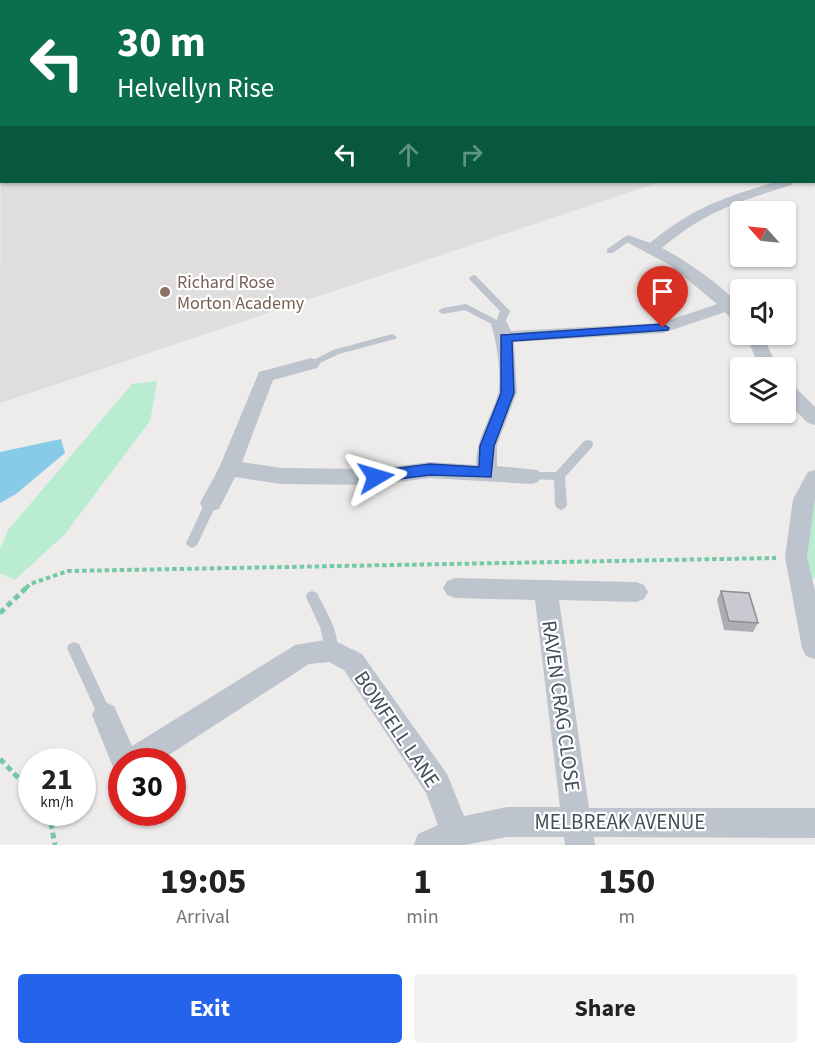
<!DOCTYPE html>
<style>
body{margin:0;font-family:"Source Sans 3",sans-serif;background:#f2f2f2;color:#222;height:100vh;display:flex;flex-direction:column;font-size:22px;white-space:nowrap}
*{box-sizing:border-box;margin:0}
p{font-size:20px;color:#767676}
.icon{flex:none;width:33px;height:33px;fill:none;stroke:currentColor;stroke-width:2;stroke-linecap:round;stroke-linejoin:round}
.map{position:relative;height:845px;overflow:hidden}
.sheet{display:flex;flex-direction:column;background:#fff;flex:1}
.sheet>*{flex:none}
.hud{position:absolute;left:0px;top:0px;width:816px;height:183px;box-shadow:0 2px 4px #0004;background:#0b6e4f;color:#fff;overflow:hidden}
.needle{width:39px;rotate:297deg}
.controls{position:absolute;left:730px;top:201px;display:grid;gap:12px}
.controls a{display:grid;place-items:center;width:66px;height:66px;border-radius:6px;background:#fff;box-shadow:0 2px 4px #0004;font-size:30px}
.speed{position:absolute;left:18px;top:748px;display:flex;gap:12px;font-size:30px;font-weight:700;text-align:center}
.speed>*{display:grid;place-content:center;width:78px;height:78px;border-radius:50%;background:#fff;box-shadow:0 2px 4px #0004;line-height:1}
.speed small{font-size:15px;font-weight:400}
.speed .limit{border:9px solid #d22;background:#fff;color:#111}
.pin{position:absolute;display:grid;place-items:center;width:51px;height:51px;color:#fff;margin:-62px -26px;border-radius:50% 50% 50% 0;rotate:-45deg;box-shadow:0 0 6px #0007}
.pin .icon{rotate:45deg}
.me{position:absolute;width:66px;margin:-33px;rotate:83deg;stroke-linejoin:round;filter:drop-shadow(0 0 4px #0008)}
.turn{display:flex;align-items:center;gap:21px;height:126px;padding:0 18px;font-size:27px}
.turn .icon{width:78px;height:78px;stroke-width:2.5}
.turn b{display:block;font-size:42px;line-height:51px}
.lanes{display:flex;align-items:center;height:57px;padding:0 18px;background:#0003;justify-content:center;gap:30px;direction:ltr}
.lanes .off{opacity:.35}
.eta{display:flex;justify-content:space-evenly;align-items:center;height:102px;text-align:center}
.eta b{font-size:36px;font-weight:700;line-height:42px}
.primary-button{display:flex;gap:12px;margin-top:auto;padding:12px 18px}
.primary-button a{flex:1;height:69px;border-radius:6px;background:#2563eb;color:#fff;font-size:24px;font-weight:700;line-height:69px;text-align:center}
.primary-button a+a{background:#f2f2f2;color:#222}
.map>svg:first-child{display:block}
</style>
<div class="map">
<svg width="815" height="845" viewBox="0 0 815 845">
<rect width="100%" height="100%" fill="#eeeceb"/>
<!-- education -->
<g fill="#dfdddd">
<path d="M 7,0 L 468,0 L 472,1 L 4,2 Z"/>
<path d="M 1,3 L 2,182 L 659,182 L 0,403 Z"/>
</g>
<!-- green -->
<g fill="#baecd2">
<path d="M 157,381 L 150,421 L 65,534 L 15,580 L 0,573 L 0,549 L 8,530 L 132,384 Z"/>
<path d="M 815,492 L 815,578 L 810,578 L 803,553 Z"/>
</g>
<!-- water -->
<path fill="#88cbe8" d="M 61,439 L 65,453 L 16,494 L 0,503 L 0,452 Z"/>
<g fill="none" stroke-linecap="round" stroke-linejoin="round">
<!-- path-far1 -->
<path stroke="#73c9a7" stroke-width="4" stroke-dasharray="4.5 3" stroke-linecap="butt" d="M 26,588 L 30,584 L 68,571 L 776,558"/>
<!-- path -->
<g stroke="#73c9a7" stroke-width="5" stroke-dasharray="6 4" stroke-linecap="butt">
<path d="M 0,613 L 27,587"/>
<path d="M 0,759 L 32,792"/>
<path d="M 49,813 L 55,845"/>
</g>
<!-- service -->
<g fill="#bdc4ce" fill-rule="evenodd">
<path d="M 625,237 L 631,237 L 632,239 L 613,253 L 607,253 L 607,249 Z"/>
<path d="M 473,275 L 476,276 L 510,311 L 503,327 L 497,327 L 465,310 L 443,314 L 438,311 L 443,308 L 466,304 L 497,320 L 500,311 L 470,280 L 469,278 Z"/>
<path d="M 392,334 L 397,337 L 395,339 L 339,354 L 314,366 L 311,367 L 306,364 L 333,350 Z"/>
<path d="M 588,440 L 592,441 L 593,444 L 592,447 L 565,477 L 567,505 L 565,508 L 561,510 L 557,508 L 555,505 L 554,480 L 527,479 L 525,476 L 527,473 L 531,472 L 556,472 L 584,441 Z"/>
<path d="M 211,498 L 215,500 L 217,503 L 198,543 L 196,546 L 192,548 L 188,546 L 186,543 L 205,503 L 207,500 Z"/>
<path d="M 312,591 L 317,593 C 324,608 343,637 336,654 L 331,656 L 326,654 L 320,627 L 306,597 L 307,593 Z"/>
<path d="M 74,642 L 79,644 L 110,710 L 112,715 L 110,720 L 105,722 L 100,720 L 67,648 L 69,644 Z"/>
</g>
<!-- minor -->
<g fill="#bdc4ce" fill-rule="evenodd">
<path d="M 595,0 L 607,0 L 608,2 L 597,2 Z"/>
<path d="M 715,0 L 729,0 L 730,2 L 717,2 Z"/>
<rect x="814" y="17" width="1" height="6"/>
<rect x="814" y="76" width="1" height="6"/>
<rect x="814" y="138" width="1" height="8"/>
<path d="M 774,182 L 793,182 L 791,185 C 738,202 705,211 662,248 C 679,256 736,294 741,310 C 742,313 741,320 741,324 L 735,323 L 725,312 L 663,333 L 514,342 L 517,392 L 497,445 L 497,466 L 538,470 L 541,476 L 538,482 L 531,484 L 430,478 L 376,485 L 281,484 L 235,477 L 219,509 L 211,511 L 203,509 L 200,503 L 219,468 L 259,372 L 311,358 L 317,360 L 320,364 L 317,368 L 273,380 L 242,462 L 281,468 L 376,469 L 430,462 L 476,465 C 477,435 490,421 498,394 C 502,379 497,340 491,325 L 494,321 L 506,321 L 511,331 L 661,323 L 717,304 L 670,265 L 621,239 L 628,235 L 650,243 C 693,207 723,198 774,182 Z"/>
<path d="M 745,334 L 762,334 L 778,368 L 760,368 Z"/>
<path d="M 786,383 L 793,385 L 815,407 L 815,425 L 808,423 L 786,402 Z"/>
<path d="M 815,470 L 815,498 L 807,557 L 815,591 L 815,659 L 806,656 L 802,648 L 785,557 L 793,499 L 808,472 Z"/>
<path d="M 455,578 L 636,582 L 644,585 L 648,592 L 644,599 L 636,602 L 559,600 L 589,808 L 815,808 L 815,838 L 594,837 L 595,845 L 565,845 L 564,837 L 507,837 L 465,845 L 414,845 L 418,834 L 438,825 L 426,793 L 344,670 L 329,662 L 309,664 L 158,762 L 122,762 L 122,774 L 115,772 L 92,715 L 96,706 L 105,702 L 114,706 L 132,746 L 295,645 L 331,639 L 362,654 L 447,774 L 464,816 L 507,807 L 560,807 L 535,600 L 455,598 L 447,595 L 443,588 L 447,581 Z"/>
</g>
<!-- primary -->
<g fill="#acb8ca" fill-rule="evenodd">
<path d="M 573,0 L 590,0 L 591,2 L 574,2 Z"/>
<rect x="814" y="88" width="1" height="12"/>
</g>
</g>
<!-- wall -->
<path fill="#adaeb4" d="M 721,591 L 758,623 L 753,632 L 724,630 L 717,600 Z"/>
<!-- building -->
<path fill="#c9cad1" stroke="#8d8d92" stroke-width="1.5" d="M 721,591 L 749,593 L 758,623 L 729,621 Z"/>
<!-- route -->
<path fill="#2563eb" stroke="#184099" stroke-width="1.5" d="M 663,324 L 669,328 L 668,330 L 512,341 L 514,393 L 494,446 L 491,477 L 430,475 L 376,482 L 371,480 L 369,477 L 371,473 L 376,471 L 430,464 L 479,467 L 480,446 L 501,393 L 501,335 Z"/>
<!-- markers -->
<circle fill="#8d6e63" stroke="#fff" stroke-width="2" cx="165" cy="292" r="6"/>
<g text-anchor="middle" dominant-baseline="central" stroke-width="4.5" stroke-linejoin="round" paint-order="stroke">
<!-- education labels -->
<g font-size="18" fill="#785e54" stroke="#fff" text-anchor="start">
<text x="177" y="282">Richard Rose<tspan x="177" dy="21">Morton Academy</tspan></text>
</g>
<!-- near-street labels -->
<g font-size="21" fill="#454d58" stroke="#fff">
<text transform="translate(561 706) rotate(82)">RAVEN CRAG CLOSE</text>
<text transform="translate(397 729) rotate(56)">BOWFELL LANE</text>
<text x="620" y="822">MELBREAK AVENUE</text>
</g>
</g>
</svg>
<div class="controls">
<a><svg class="needle" viewBox="-14 -14 28 28"><path d="M0-13l5 13h-10z" fill="#e53935"/><path d="M0 13l5-13h-10z" fill="#767676"/></svg></a>
<a><svg class="icon" aria-label="sound" viewBox="0 0 24 24"><path d="M4 9h4l5-4v14l-5-4H4zM17 9q2 3 0 6"/></svg></a>
<a><svg class="icon" aria-label="layers" viewBox="0 0 24 24"><path d="M12 4l9 5-9 5-9-5zM3 14l9 5 9-5"/></svg></a>
</div>
<div class="speed"><div>21<small>km/h</small></div><div class="limit">30</div></div>
<div class="pin" style="left:663px;top:328px;background:#d93025"><svg class="icon" aria-label="arrive" viewBox="0 0 24 24"><path d="M6 21V4h12l-3 4 3 4H6"/></svg></div>
<svg class="me" style="left:376px;top:477px" viewBox="-20 -20 40 40"><path d="M0-17L14 15 0 8-14 15z" fill="#2563eb" stroke="#fff" stroke-width="4"/></svg>
<div class="hud">
<div class="turn"><svg class="icon" aria-label="left" viewBox="0 0 24 24"><path d="M17 20v-9H6M10 6l-5 5 5 5"/></svg><div><b>30 m</b>Helvellyn Rise</div></div>
<div class="lanes"><svg class="icon" aria-label="left" viewBox="0 0 24 24"><path d="M17 20v-9H6M10 6l-5 5 5 5"/></svg><svg class="icon off" aria-label="ahead" viewBox="0 0 24 24"><path d="M12 20V5M6 11l6-6 6 6"/></svg><svg class="icon off" aria-label="right" viewBox="0 0 24 24"><path d="M7 20v-9h11M14 6l5 5-5 5"/></svg></div>
</div>
</div>
<section class="sheet">
<div class="eta">
<div><b>19:05</b><p>Arrival</p></div>
<div><b>1</b><p>min</p></div>
<div><b>150</b><p>m</p></div>
</div>
<div class="primary-button"><a>Exit</a><a>Share</a></div>
</section>
